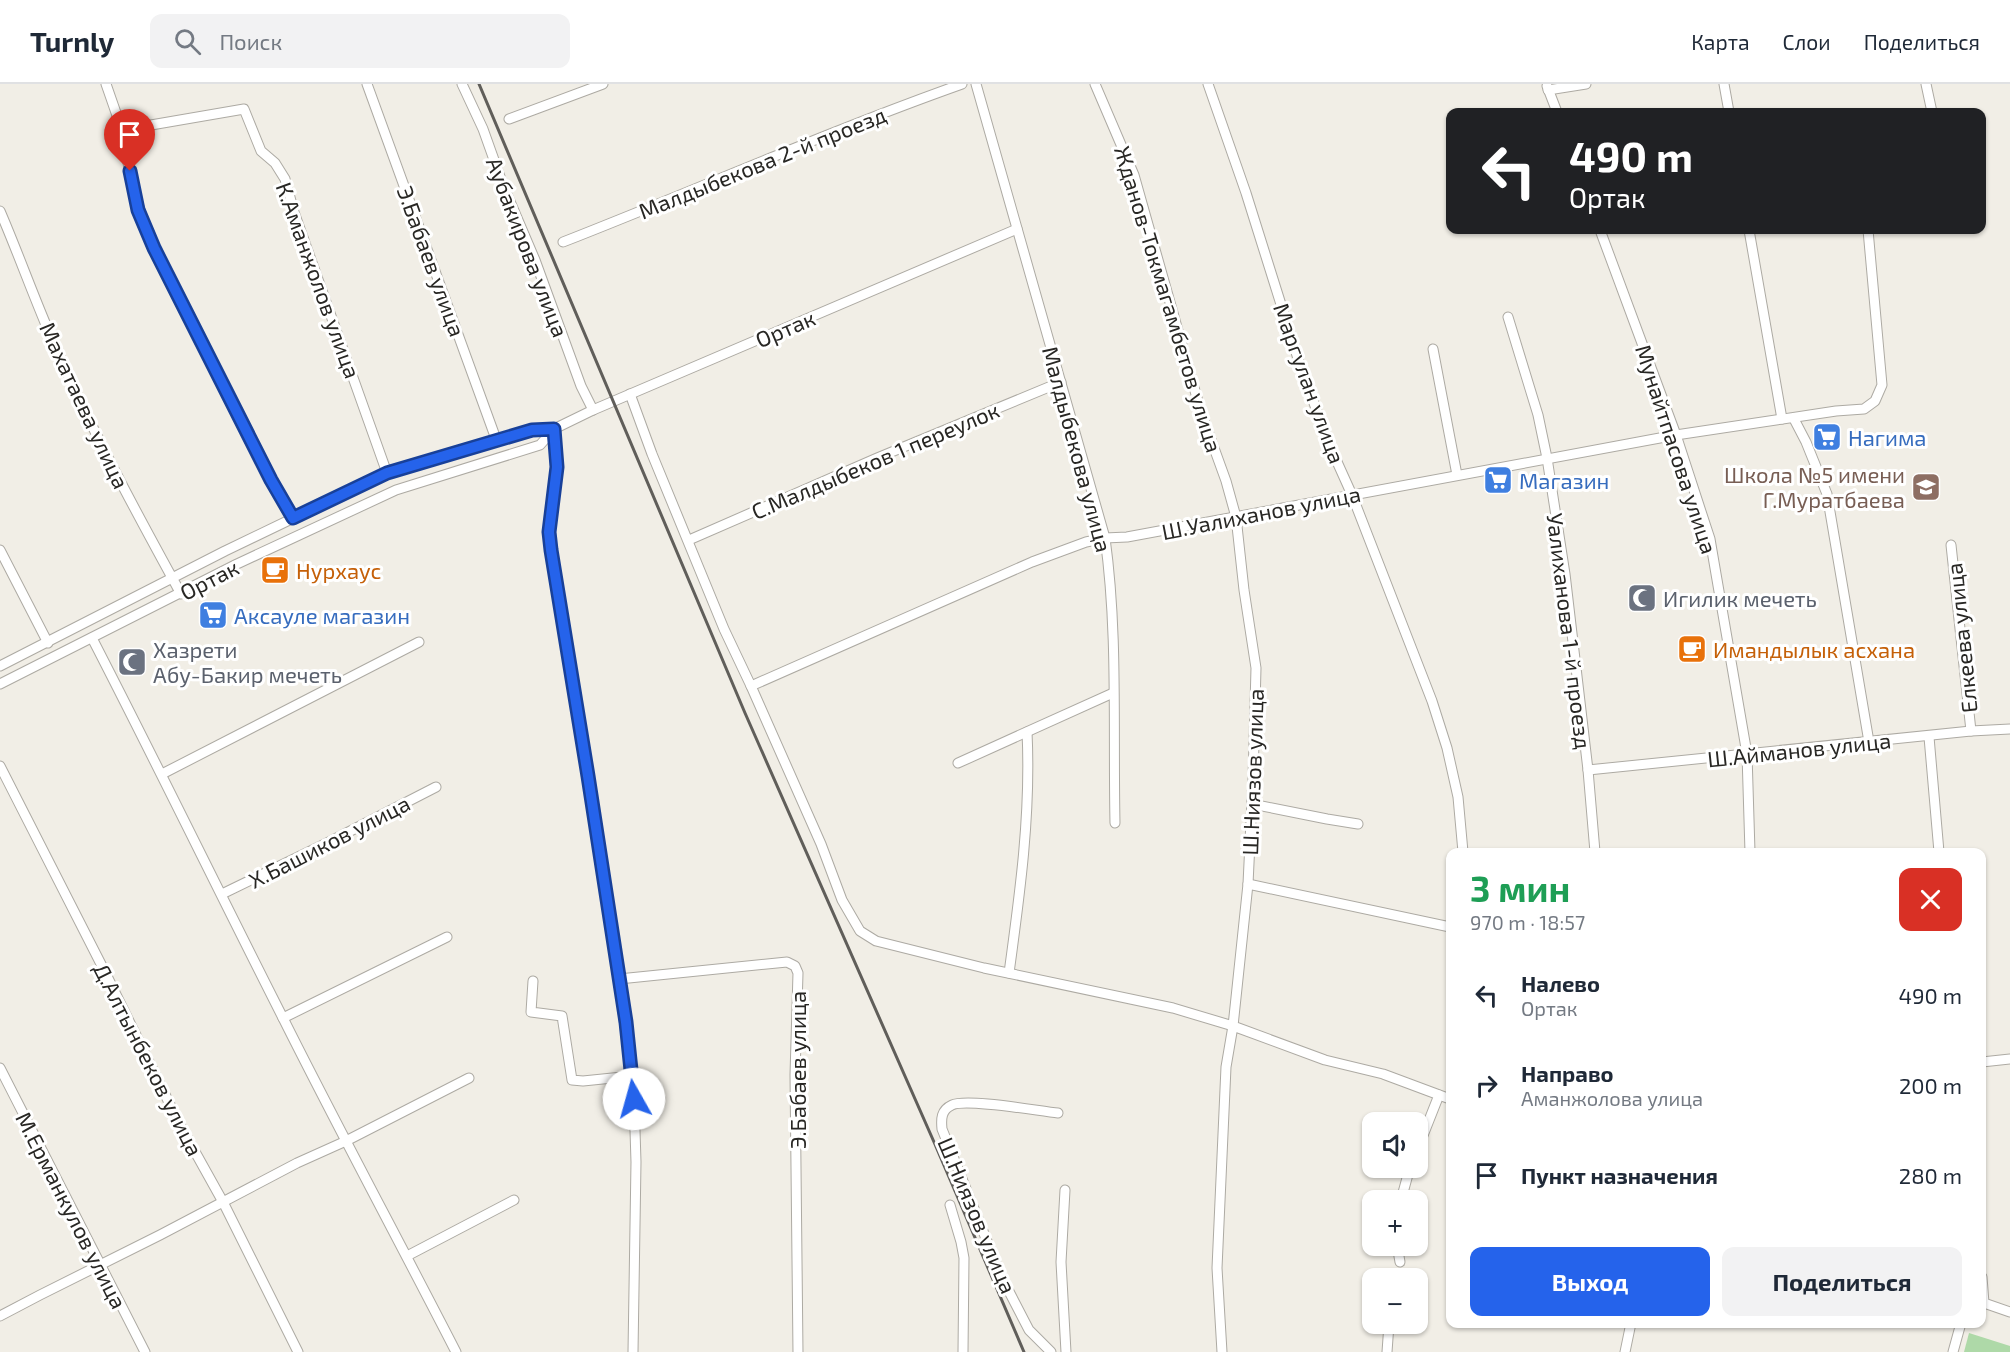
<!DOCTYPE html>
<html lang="ru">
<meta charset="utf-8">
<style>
body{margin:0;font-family:"Exo 2",sans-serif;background:#f2f2f3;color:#1f2937;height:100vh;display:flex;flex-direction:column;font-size:22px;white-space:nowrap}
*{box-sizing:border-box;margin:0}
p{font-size:20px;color:#747a83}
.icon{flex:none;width:33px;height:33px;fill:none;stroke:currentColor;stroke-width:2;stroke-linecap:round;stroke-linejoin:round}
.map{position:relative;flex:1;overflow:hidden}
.sheet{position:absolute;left:1446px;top:764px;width:540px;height:480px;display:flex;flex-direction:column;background:#fff;border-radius:12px;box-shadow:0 2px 4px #0004}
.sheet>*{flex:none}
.banner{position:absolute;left:1446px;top:24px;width:540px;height:126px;border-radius:12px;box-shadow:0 2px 4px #0004;background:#202124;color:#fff;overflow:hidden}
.tools{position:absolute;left:1362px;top:1028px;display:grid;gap:12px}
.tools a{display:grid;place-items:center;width:66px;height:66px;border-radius:12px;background:#fff;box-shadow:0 2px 4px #0004;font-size:30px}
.pin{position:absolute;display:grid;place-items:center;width:51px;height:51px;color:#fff;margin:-62px -26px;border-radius:50% 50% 50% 0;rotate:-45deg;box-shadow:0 0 6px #0007}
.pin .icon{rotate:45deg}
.me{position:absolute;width:66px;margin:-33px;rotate:353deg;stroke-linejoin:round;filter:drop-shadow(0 0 4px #0008)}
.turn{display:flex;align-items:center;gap:21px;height:126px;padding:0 24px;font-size:27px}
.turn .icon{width:78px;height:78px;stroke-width:2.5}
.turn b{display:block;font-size:42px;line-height:51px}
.round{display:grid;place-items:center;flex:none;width:63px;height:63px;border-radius:12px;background:#f2f2f3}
.head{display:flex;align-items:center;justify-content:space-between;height:102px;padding:0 24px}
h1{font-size:36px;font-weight:700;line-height:45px;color:#1e9e55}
.button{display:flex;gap:12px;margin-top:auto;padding:12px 24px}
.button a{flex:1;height:69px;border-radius:12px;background:#2563eb;color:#fff;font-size:24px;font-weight:700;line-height:69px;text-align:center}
.button a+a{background:#f2f2f3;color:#1f2937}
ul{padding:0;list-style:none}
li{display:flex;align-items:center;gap:18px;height:90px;padding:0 24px}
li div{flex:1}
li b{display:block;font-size:22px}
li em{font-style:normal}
header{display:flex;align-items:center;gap:36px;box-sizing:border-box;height:84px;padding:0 30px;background:#fff;border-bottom:2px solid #e0e1e3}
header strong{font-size:28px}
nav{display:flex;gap:33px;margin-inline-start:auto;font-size:21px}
.search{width:420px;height:54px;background:#f2f2f3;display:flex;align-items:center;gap:15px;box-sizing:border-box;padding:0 21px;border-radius:12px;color:#747a83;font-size:22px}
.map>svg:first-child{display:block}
</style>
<header>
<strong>Turnly</strong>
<div class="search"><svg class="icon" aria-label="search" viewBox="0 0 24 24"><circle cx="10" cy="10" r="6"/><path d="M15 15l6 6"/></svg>Поиск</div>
<nav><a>Карта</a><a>Слои</a><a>Поделиться</a></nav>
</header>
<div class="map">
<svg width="2010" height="1268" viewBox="0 0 2010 1268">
<rect width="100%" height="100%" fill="#f1eee6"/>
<!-- green -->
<path fill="#aed9a8" d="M 1969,1249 L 2010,1262 L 2010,1268 L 1964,1268 Z"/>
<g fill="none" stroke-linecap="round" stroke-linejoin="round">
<!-- minor casing -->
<g stroke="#adaaa3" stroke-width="11">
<g id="minor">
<path d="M 106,0 L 122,46 L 132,101 L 147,148 L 271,396 L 293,433"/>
<path d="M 367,0 L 496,355"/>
<path d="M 462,0 L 483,45 L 503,101 L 535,176 L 581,302 L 593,326"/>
<path d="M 976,0 L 1105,454 C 1118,547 1113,645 1115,739"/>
<path d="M 1208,0 L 1246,109 L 1300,281 L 1329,360 L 1352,411 L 1432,617 L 1447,664 L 1458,713 L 1463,768"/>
<path d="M 1724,0 L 1729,28"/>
<path d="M 1926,0 L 1932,28"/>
<path d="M 1547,2 L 1557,28"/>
<path d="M 1548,6 L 1586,0"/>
<path d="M 509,35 L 603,0"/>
<path d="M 122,46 L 244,25 L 261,67 L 275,79 L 285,95 L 294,128 L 387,389"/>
<path d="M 0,127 C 19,171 35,217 55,262 C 92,347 136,428 181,510"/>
<path d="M 1600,146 L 1676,351 L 1710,455 L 1747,670 L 1750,768"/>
<path d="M 1749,146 L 1782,335"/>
<path d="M 563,158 C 696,106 827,48 962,0"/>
<path d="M 1508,233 L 1538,331 L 1547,374 L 1565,490 L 1588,686 L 1595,768"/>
<path d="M 1433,265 L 1457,391"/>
<path d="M 630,310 L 652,370 L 724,545 L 751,602 L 821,760 L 842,816 L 860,847 L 876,857 L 984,884 L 1173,924 L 1233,942 L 1248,800 L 1253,695 L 1256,584 L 1244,506 L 1236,433 L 1226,397 L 1201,328 L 1134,91 L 1095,0"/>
<path d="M 1794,335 L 1806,358 L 1827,410 L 1869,658"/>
<path d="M 554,345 L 557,383 L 549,448 L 619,895 L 634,1015 L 636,1078 L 633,1268"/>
<path d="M 689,456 L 877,374 L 1061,298"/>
<path d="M 1951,461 L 1971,647"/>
<path d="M 0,466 L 48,559"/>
<path d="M 92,554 C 157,680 219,808 283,934 C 339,1046 399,1157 456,1268"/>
<path d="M 0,582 L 225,467 L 387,389 L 532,346 L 554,345"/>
<path d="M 0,600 L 237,480 L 396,406 L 540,361 L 554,345 L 593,326 L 1017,145"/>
<path d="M 751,602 L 1032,478 L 1086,458 L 1105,454 L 1127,453 L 1676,351 L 1836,327 L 1864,325 L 1875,317 L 1882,301 L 1868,146"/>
<path d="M 1929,653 L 1939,768"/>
<path d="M 958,679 L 1113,609"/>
<path d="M 0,682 L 105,888 L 179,1039 L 223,1118 L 298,1268"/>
<path d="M 1588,686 L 1971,647 L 2010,645"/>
<path d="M 162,690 L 419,558"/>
<path d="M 1252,720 L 1327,735 L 1358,740"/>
<path d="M 1248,800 L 1450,843"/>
<path d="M 222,810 L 329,758 L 436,703"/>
<path d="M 1009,889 C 1020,809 1031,729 1027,648"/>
<path d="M 619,895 L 787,878 L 795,882 L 798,889 L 795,991 L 798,1268"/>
<path d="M 533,897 L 531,928 L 562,932 L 572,996 L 583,997 L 632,992"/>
<path d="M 283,934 L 447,853"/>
<path d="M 1982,978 L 2010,975"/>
<path d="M 0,984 L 145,1268"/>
<path d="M 1418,1064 L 1439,1011"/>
<path d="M 1065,1106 L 1061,1178 L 1066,1268"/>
<path d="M 1401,1116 L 1410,1083"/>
<path d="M 950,1121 L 961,1158 L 964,1174 L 963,1268"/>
<path d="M 1397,1161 L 1400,1178"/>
<path d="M 407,1172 L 514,1116"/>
<path d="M 1982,1193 L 1984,1219 L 2010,1228"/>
<path d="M 0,1232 L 40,1211 L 160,1151 L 297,1079 L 346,1057 L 469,994"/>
<path d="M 1051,1268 L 1029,1246 L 1001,1192 L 942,1045 C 941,1035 941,1026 952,1021 C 967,1014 1038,1027 1058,1029"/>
<path d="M 1222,1268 L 1217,1184 L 1226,983 L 1233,942 L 1325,976 L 1383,990 L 1450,1015"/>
<path d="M 1387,1268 L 1389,1240"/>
<path d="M 1625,1268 L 1631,1239"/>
<path d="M 1953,1268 L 1961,1239"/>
</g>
</g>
<!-- minor -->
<use href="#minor" stroke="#fff" stroke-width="9"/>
<!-- rail -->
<path stroke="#605e5a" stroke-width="3" d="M 479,0 L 745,629 L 934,1058 L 1024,1268"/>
</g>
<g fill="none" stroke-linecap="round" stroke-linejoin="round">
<!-- route casing -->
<g stroke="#184099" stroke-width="15">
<path id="route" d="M 130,87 L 138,126 L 154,164 L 271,396 L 293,434 L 387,389 L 532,346 L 554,345 L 557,383 L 549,448 L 551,466 L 588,692 L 626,938 L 634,1015"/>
</g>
<!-- route -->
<use href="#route" stroke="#2563eb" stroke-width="10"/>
</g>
<!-- icons -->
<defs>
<g id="supermarket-square" transform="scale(1.5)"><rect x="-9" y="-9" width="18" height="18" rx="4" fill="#3f7fe0" stroke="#fff"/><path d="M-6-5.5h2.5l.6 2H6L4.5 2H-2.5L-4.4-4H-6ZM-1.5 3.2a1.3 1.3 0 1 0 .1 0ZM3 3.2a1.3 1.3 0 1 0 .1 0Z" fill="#fff"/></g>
<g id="school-square" transform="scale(1.5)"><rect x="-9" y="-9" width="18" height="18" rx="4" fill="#8d6e63" stroke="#fff"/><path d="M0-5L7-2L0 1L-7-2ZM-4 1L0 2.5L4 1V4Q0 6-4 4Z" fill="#fff"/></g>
<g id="cafe-square" transform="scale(1.5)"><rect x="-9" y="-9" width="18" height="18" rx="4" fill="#e8710a" stroke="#fff"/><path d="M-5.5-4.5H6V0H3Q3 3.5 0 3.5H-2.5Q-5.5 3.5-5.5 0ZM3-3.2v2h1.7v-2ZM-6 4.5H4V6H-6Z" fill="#fff"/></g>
<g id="mosque-square" transform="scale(1.5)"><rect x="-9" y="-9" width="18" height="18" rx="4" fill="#6b7280" stroke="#fff"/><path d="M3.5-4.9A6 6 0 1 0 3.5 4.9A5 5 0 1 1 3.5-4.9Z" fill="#fff"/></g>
</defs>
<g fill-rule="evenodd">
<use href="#supermarket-square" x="1827" y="353"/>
<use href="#supermarket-square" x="1498" y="396"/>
<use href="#school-square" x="1926" y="403"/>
<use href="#cafe-square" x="275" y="486"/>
<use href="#mosque-square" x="1642" y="514"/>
<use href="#supermarket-square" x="213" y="531"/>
<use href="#cafe-square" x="1692" y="565"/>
<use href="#mosque-square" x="132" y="578"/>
</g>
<g text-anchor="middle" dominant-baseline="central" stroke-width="6" stroke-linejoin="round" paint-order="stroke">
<!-- street labels -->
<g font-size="22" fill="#282724" stroke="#fff">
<text transform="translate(762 78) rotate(-22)">Малдыбекова 2-й проезд</text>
<text transform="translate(528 163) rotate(69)">Аубакирова улица</text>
<text transform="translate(432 177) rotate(70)">Э.Бабаев улица</text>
<text transform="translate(319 196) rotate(70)">К.Аманжолов улица</text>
<text transform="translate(1169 215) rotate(73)">Жданов-Токмагамбетов улица</text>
<text transform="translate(785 244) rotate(-23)">Ортак</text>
<text transform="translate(1310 299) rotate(70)">Маргулан улица</text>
<text transform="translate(85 321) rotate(65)">Махатаева улица</text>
<text transform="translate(1078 365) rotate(75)">Малдыбекова улица</text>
<text transform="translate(1677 365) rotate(72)">Мунайтпасова улица</text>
<text transform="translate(875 376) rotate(-23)">С.Малдыбеков 1 переулок</text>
<text transform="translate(1261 428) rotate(-11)">Ш.Уалиханов улица</text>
<text transform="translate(209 495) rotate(-27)">Ортак</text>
<text transform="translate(1570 547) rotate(83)">Уалиханова 1-й проезд</text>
<text transform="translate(1961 554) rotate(-96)">Елкеева улица</text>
<text transform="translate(1799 665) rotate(-6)">Ш.Айманов улица</text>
<text transform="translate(1252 688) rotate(-88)">Ш.Ниязов улица</text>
<text transform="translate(329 757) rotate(-27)">Х.Башиков улица</text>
<text transform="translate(149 975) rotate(63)">Д.Алтынбеков улица</text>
<text transform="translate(797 986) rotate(-90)">Э.Бабаев улица</text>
<text transform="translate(72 1126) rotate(63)">М.Ерманкулов улица</text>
<text transform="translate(978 1131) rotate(67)">Ш.Ниязов улица</text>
</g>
<!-- shop labels -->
<g font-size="22" fill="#366cbe" stroke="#fff" text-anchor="start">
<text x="1848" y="353">Нагима</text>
<text x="1519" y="396">Магазин</text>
<text x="234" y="531">Аксауле магазин</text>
</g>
<!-- education labels -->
<g font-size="22" fill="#785e54" stroke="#fff" text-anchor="end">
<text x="1905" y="390">Школа №5 имени<tspan x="1905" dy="25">Г.Муратбаева</tspan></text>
</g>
<!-- food labels -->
<g font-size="22" fill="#c56008" stroke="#fff" text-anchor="start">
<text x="296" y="486">Нурхаус</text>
<text x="1713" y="565">Имандылык асхана</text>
</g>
<!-- worship labels -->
<g font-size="22" fill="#5b616d" stroke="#fff" text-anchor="start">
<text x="1663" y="514">Игилик мечеть</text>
<text x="153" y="565">Хазрети<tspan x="153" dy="25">Абу-Бакир мечеть</tspan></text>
</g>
</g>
</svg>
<div class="tools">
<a><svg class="icon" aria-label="sound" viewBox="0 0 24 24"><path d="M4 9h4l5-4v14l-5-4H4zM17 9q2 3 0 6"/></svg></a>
<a>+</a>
<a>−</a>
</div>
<div class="pin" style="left:130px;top:87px;background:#d93025"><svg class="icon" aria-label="arrive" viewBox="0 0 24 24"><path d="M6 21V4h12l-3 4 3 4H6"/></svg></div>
<svg class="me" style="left:634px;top:1015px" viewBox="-20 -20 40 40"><circle r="19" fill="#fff"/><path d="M0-13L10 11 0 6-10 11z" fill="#2563eb"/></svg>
<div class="banner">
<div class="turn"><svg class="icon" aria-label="left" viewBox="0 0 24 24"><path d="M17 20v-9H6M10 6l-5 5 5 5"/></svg><div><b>490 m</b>Ортак</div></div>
</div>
<section class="sheet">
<div class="head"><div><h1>3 мин</h1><p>970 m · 18:57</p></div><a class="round" style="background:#d93025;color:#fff"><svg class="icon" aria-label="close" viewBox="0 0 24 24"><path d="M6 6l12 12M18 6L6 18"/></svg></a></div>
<ul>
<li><svg class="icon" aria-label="left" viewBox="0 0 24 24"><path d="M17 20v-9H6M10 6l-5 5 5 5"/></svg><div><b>Налево</b><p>Ортак</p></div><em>490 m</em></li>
<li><svg class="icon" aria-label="right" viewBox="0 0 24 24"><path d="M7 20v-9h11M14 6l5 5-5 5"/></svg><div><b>Направо</b><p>Аманжолова улица</p></div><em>200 m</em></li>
<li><svg class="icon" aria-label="arrive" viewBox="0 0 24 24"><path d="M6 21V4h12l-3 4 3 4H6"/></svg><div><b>Пункт назначения</b></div><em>280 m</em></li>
</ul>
<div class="button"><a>Выход</a><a>Поделиться</a></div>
</section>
</div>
